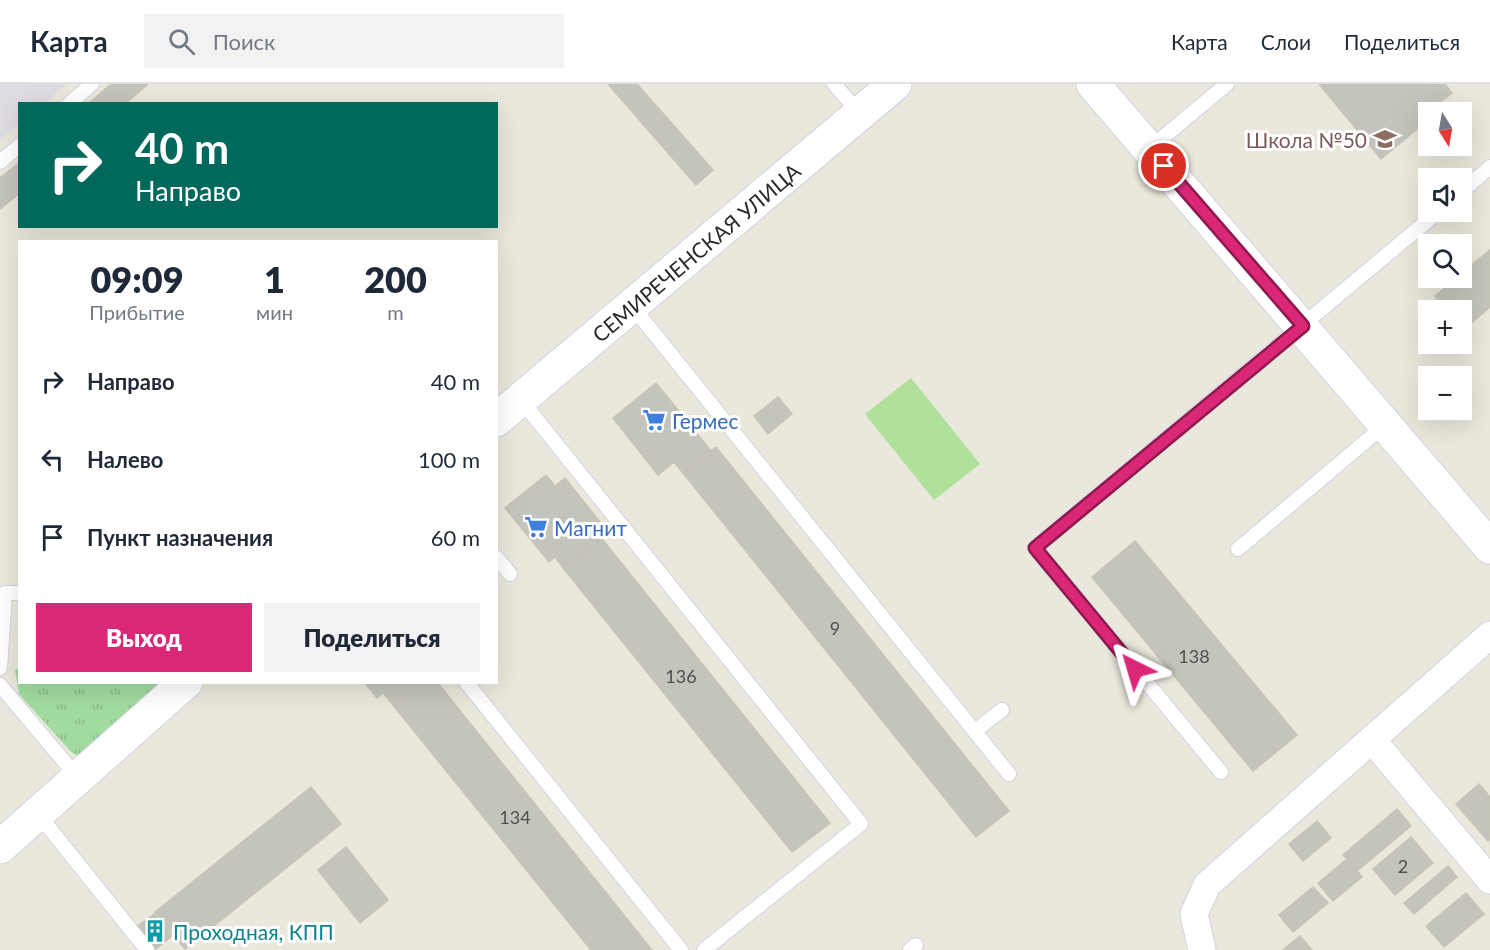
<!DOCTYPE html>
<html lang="ru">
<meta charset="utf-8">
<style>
body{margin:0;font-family:Lato,sans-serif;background:#f2f2f3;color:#1f2937;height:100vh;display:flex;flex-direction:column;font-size:22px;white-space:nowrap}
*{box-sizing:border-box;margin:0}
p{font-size:20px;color:#747a83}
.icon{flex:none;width:33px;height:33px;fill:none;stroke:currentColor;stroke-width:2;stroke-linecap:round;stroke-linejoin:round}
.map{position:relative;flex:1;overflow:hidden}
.details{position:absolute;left:18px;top:156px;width:480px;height:444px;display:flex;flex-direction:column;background:#fff;border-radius:0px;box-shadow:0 6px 24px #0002}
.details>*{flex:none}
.banner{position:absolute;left:18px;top:18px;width:480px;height:126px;border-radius:0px;box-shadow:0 6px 24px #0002;background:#00695c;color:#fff;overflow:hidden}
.needle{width:39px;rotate:169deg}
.fabs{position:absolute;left:1418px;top:18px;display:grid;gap:12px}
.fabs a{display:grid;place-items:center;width:54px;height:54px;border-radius:0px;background:#fff;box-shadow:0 6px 24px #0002;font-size:30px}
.pin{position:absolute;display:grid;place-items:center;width:51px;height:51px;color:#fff;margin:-26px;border:3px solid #fff;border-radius:50%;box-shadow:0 2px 6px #0007}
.me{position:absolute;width:66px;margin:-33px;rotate:320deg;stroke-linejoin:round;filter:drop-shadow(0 0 4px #0008)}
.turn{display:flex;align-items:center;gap:21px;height:126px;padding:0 18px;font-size:27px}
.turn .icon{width:78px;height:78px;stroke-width:2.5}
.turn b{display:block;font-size:42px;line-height:51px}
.eta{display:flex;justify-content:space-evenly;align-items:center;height:102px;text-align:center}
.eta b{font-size:36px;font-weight:800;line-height:42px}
.cta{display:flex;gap:12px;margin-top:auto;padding:12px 18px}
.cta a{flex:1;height:69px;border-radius:0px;background:#db2777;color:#fff;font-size:24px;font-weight:800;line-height:69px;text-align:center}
.cta a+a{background:#f2f2f3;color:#1f2937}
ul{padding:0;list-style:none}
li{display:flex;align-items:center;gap:18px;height:78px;padding:0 18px}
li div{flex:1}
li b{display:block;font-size:22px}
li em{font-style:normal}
header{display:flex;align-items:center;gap:36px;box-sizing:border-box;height:84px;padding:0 30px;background:#fff;border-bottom:2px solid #e0e1e3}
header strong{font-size:28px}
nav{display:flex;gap:33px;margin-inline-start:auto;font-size:21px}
.search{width:420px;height:54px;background:#f2f2f3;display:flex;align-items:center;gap:15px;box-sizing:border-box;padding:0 21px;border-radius:0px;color:#747a83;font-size:22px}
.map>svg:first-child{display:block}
</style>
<header>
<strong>Карта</strong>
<div class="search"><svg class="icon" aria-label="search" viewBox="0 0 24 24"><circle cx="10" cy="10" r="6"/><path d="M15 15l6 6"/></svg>Поиск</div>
<nav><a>Карта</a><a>Слои</a><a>Поделиться</a></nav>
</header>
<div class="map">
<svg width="1490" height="866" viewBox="0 0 1490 866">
<defs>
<pattern id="grass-tufts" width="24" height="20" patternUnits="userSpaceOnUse" patternTransform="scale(1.5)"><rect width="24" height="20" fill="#a1db9f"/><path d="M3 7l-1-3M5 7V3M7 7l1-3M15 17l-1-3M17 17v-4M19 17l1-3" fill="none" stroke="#8bbc89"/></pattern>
</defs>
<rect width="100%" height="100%" fill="#eae8dc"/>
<!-- industrial -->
<path fill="#e0dce3" d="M 0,0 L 68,0 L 44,19 L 20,20 L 19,40 L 0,56 Z"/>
<!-- grass -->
<path fill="url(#grass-tufts)" d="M 19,584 L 20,598 L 165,599 L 81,672 L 72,669 L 19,610 L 15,586 Z"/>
<!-- pitch -->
<path fill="#afe19b" d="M 911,294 L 980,380 L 934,416 L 865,330 Z"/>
<!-- building -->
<g fill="#c5c4bc" stroke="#c5c4b6" stroke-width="1.5">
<path d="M 111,0 L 148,0 L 125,20 L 88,20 Z"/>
<path d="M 608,0 L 637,0 L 713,86 L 696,101 Z"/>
<path d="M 1319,0 L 1445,0 L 1452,9 L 1439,19 L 1443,23 L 1436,28 L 1428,28 L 1428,36 L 1381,75 Z"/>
<path d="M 20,78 L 20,109 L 0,125 L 0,94 Z"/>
<path d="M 1490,166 L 1490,223 L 1463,246 L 1461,226 L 1447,226 L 1435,212 L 1457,194 L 1461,194 L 1461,190 Z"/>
<path d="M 656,299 L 711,367 L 683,389 L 674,378 L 658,391 L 613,334 Z"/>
<path d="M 778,313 L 792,330 L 768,350 L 754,332 Z"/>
<path d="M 716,363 L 1009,727 L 976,753 L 683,389 Z"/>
<path d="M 546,391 L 555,402 L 565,394 L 600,438 L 590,446 L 600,457 L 564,485 L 555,473 L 549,478 L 505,424 Z"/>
<path d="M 602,455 L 830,739 L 792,768 L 564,485 Z"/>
<path d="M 1135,457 L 1297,651 L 1253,687 L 1092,493 Z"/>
<path d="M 364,598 L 421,598 L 393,621 L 383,609 L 377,614 Z"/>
<path d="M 421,598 L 437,598 L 652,866 L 591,866 L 393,621 Z"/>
<path d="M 1479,700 L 1490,713 L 1490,755 L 1488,757 L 1456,720 Z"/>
<path d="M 311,703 L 341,740 L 185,865 L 155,828 Z"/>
<path d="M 1397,725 L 1411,742 L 1357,787 L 1362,793 L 1333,817 L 1318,799 L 1347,775 L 1343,771 Z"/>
<path d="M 1317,737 L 1331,754 L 1303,777 L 1289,760 Z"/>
<path d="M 1411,753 L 1433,779 L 1395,811 L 1373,785 Z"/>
<path d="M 346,763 L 388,816 L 360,839 L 318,786 Z"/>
<path d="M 1448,782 L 1457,793 L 1414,830 L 1404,819 Z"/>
<path d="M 1313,803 L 1328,819 L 1293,848 L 1279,831 Z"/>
<path d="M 1466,809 L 1484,830 L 1444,863 L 1426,842 Z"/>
<path d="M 154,830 L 172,852 L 156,865 L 138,842 Z"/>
<path d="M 1300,852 L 1312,866 L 1283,866 Z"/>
</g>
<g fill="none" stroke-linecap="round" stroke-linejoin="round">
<!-- service casing -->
<g stroke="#d3d2e0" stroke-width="16">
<g id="service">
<path d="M 834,0 L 860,30"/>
<path d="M 69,20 L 92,0"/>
<path d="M 1149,65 L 1227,0"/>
<path d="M 0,78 L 20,61"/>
<path d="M 1461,108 L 1490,83"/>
<path d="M 632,222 L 1009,690"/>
<path d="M 521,316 L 861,740 L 704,866"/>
<path d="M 1238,465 L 1385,341"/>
<path d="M 496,473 L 510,490"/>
<path d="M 0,584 L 5,509 L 20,509"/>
<path d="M 466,598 L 681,866"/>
<path d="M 0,601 L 78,694"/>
<path d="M 975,647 L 1002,626"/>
<path d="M 1221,688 L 1035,464 L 1438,128"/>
<path d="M 38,730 L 147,866"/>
<path d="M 910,866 L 916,861"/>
</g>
</g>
<!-- minor casing -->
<g stroke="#d3d2e0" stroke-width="29">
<g id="minor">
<path d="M 1373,657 L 1490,796"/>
<path d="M 1202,866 L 1194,830 L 1207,801 L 1490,551"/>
</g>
</g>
<!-- tertiary casing -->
<g stroke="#d3d2e0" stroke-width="35">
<path id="tertiary" d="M 1093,0 L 1490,463"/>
</g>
<!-- secondary casing -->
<g stroke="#d3d2e0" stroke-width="35">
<g id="secondary">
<path id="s1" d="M 496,336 L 895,0"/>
<path d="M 0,763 L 186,598"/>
</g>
</g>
<!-- service -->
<use href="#service" stroke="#fff" stroke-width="14"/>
<!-- minor -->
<use href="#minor" stroke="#fff" stroke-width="27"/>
<!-- tertiary -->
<use href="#tertiary" stroke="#fff" stroke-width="33"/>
<!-- secondary -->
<use href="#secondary" stroke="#fff" stroke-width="33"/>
</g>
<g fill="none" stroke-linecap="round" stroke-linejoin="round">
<!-- route casing -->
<g stroke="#8e194d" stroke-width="15">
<path id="route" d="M 1135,585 L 1035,464 L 1303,242 L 1164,82"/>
</g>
<!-- route -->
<use href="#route" stroke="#db2777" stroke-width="10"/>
</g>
<!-- icons -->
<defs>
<g id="school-bare" transform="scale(1.8)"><path d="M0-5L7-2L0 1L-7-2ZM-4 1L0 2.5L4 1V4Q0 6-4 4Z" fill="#8d6e63" stroke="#fff" stroke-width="2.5" paint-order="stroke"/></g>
<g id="supermarket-bare" transform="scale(1.8)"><path d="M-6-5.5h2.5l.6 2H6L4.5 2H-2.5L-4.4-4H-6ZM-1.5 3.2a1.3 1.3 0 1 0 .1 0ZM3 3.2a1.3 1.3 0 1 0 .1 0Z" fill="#3f7fe0" stroke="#fff" stroke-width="2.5" paint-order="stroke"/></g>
<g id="building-bare" transform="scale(1.8)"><path d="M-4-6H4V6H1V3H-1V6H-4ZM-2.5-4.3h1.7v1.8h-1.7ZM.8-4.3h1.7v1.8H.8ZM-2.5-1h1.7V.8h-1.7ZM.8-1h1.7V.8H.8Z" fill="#0f9aa8" stroke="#fff" stroke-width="2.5" paint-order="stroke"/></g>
</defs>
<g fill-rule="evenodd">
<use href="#school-bare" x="1385" y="55"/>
<use href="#supermarket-bare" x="654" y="336"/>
<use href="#supermarket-bare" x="536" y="443"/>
<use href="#building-bare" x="155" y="847"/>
</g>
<g text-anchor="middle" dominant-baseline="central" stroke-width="6" stroke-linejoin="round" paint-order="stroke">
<!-- number labels -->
<g font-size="18" fill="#50504e">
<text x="835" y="544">9</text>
<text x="1194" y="572">138</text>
<text x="681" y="592">136</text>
<text x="515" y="733">134</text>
<text x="1403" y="782">2</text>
</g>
<!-- education labels -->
<g font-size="21" fill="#785e54" stroke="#fff" text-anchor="end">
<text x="1367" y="55">Школа №50</text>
</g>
<!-- street labels -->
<g font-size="21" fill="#292929" stroke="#fff">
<text stroke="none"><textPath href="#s1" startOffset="261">СЕМИРЕЧЕНСКАЯ УЛИЦА</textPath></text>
</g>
<!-- shop labels -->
<g font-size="21" fill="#366cbe" stroke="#fff" text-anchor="start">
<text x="672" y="336">Гермес</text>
<text x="554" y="443">Магнит</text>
</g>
<!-- culture labels -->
<g font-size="21" fill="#0d838f" stroke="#fff" text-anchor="start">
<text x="173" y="847">Проходная, КПП</text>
</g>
</g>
</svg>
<div class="fabs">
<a><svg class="needle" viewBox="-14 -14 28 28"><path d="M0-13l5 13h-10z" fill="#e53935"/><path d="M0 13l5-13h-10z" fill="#747a83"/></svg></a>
<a><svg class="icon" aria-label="sound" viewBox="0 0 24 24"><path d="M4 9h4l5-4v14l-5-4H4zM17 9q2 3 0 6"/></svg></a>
<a><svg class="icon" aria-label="search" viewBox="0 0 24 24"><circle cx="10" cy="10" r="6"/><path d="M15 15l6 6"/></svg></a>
<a>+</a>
<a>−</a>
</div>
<div class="pin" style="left:1164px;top:82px;background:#d93025"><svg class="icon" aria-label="arrive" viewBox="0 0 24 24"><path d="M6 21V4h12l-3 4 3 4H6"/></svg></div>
<svg class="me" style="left:1135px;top:585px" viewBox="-20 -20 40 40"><path d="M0-17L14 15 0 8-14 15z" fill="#db2777" stroke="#fff" stroke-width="4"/></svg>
<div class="banner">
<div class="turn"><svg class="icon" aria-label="right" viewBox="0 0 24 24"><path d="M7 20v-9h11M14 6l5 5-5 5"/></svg><div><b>40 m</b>Направо</div></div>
</div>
<section class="details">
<div class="eta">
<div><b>09:09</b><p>Прибытие</p></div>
<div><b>1</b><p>мин</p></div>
<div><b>200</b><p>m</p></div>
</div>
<ul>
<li><svg class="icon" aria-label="right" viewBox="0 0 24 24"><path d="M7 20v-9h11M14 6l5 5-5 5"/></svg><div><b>Направо</b></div><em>40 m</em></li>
<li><svg class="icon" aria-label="left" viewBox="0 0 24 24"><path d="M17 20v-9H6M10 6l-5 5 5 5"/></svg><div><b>Налево</b></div><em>100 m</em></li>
<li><svg class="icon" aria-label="arrive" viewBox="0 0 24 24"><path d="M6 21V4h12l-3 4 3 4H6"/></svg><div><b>Пункт назначения</b></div><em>60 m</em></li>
</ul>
<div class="cta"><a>Выход</a><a>Поделиться</a></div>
</section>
</div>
